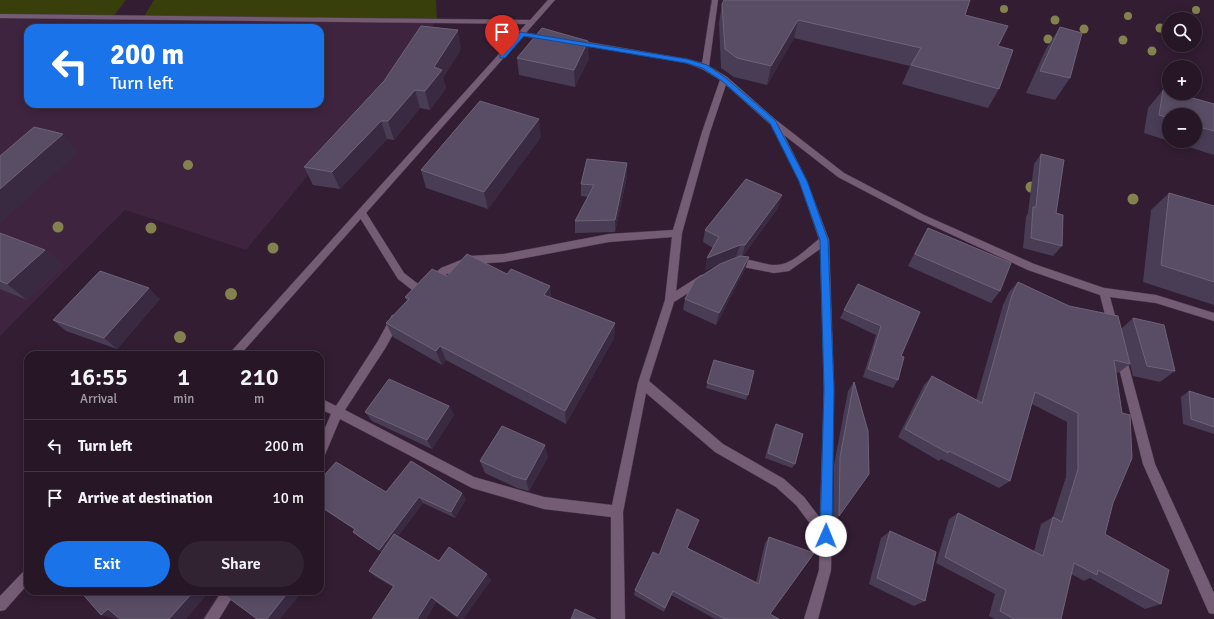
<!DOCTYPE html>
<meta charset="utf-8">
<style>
body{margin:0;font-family:Signika,sans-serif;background:#322332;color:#f1f3f6;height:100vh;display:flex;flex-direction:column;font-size:15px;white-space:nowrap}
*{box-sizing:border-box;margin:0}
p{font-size:13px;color:#a49fa7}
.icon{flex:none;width:22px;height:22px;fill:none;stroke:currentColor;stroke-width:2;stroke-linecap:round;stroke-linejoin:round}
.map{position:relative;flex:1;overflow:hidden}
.panel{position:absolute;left:24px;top:351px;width:300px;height:244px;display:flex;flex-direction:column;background:#261626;border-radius:12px;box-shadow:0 2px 10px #0003,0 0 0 1px #423543}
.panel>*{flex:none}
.hud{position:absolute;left:24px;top:24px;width:300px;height:84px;border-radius:12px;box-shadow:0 2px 10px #0003,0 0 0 1px #423543;background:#1a73e8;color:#fff;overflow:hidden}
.buttons{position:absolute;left:1162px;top:12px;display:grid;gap:8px}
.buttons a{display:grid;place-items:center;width:40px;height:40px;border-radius:50%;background:#261626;box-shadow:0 2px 10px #0003,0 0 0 1px #423543;font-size:20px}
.pin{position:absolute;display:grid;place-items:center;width:34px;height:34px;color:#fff;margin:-41px -17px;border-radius:50% 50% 50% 0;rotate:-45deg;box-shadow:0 0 4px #0007}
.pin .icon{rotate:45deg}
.me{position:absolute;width:44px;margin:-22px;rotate:1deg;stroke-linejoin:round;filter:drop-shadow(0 0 3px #0008)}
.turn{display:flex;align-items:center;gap:14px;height:84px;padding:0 20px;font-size:18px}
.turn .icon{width:52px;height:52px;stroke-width:2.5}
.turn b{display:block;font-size:28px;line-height:34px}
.eta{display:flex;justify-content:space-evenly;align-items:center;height:68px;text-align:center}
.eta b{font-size:24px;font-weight:600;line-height:28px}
.button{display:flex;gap:8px;margin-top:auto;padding:8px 20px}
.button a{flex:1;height:46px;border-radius:24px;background:#1a73e8;color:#fff;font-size:16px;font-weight:600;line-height:46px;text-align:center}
.button a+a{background:#322332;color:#f1f3f6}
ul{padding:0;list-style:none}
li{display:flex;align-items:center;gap:12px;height:52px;padding:0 20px;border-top:1px solid #423543}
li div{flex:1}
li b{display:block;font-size:15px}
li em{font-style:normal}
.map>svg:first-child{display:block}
</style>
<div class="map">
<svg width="1214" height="619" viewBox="0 0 1214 619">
<rect width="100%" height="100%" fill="#321d33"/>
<!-- built -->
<path fill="#3e243e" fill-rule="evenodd" d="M 0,16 L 437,21 L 246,250 L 125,210 L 0,336 ZM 28,28 L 320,28 L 320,104 L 28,104 Z"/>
<!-- green -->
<g fill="#393f0a">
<path d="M 0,0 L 126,0 L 112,18 L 0,17 Z"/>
<path d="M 154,0 L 436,0 L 437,21 L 143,18 Z"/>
</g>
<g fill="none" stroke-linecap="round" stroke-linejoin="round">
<!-- street casing -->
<g stroke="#4c3c4d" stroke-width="1">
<g id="street">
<path d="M 712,0 L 718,0 L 709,66 L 727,77 L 776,120 L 844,173 L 924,215 L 1034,264 L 1104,288 L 1156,295 L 1214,313 L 1214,321 L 1156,303 L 1110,297 L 1118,327 L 1117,330 L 1113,331 L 1109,330 L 1100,295 L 1028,270 L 918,219 L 838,177 L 784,135 L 807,181 L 829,240 L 834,389 L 831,570 L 818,619 L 804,619 L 819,570 L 820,537 L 796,505 L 776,487 L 715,452 L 646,393 L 623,512 L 625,619 L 611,619 L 611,517 L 544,509 L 472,488 L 340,419 L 324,457 L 320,458 L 320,440 L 331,414 L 320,409 L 320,398 L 336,406 L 378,341 L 392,315 L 400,315 L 401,318 L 400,321 L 386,347 L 345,410 L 474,477 L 544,497 L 612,505 L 638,383 L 665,300 L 672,237 L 609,242 L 504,262 L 472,264 L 447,274 L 433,285 L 427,285 L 425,282 L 441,268 L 471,256 L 504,254 L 609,234 L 673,230 L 702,132 L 720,80 L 702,69 L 686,63 L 576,44 L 572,42 L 576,40 L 687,59 L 702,63 ZM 726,85 L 771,125 L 799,181 L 819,239 C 806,249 791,266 774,265 C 762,265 736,252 729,264 L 734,268 L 738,266 L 774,273 L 789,271 L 820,249 L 824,389 L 820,518 L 804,497 L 784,479 L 723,444 L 649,381 L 674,302 L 707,281 L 709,278 L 707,275 L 701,275 L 676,291 L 682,233 L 710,132 Z"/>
<path d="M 520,32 L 548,36 L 552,38 L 548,40 L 523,36 L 519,34 Z"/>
<path d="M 362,210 L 365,211 L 404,273 L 422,287 L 424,290 L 422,293 L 416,293 L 398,279 L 357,213 Z"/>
<path d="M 1121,351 L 1125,353 L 1126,356 L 1155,464 L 1214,593 L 1214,614 L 1209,613 L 1143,464 L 1116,356 L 1117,353 Z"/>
<path d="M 222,591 L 236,591 L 219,619 L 204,619 Z"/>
</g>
</g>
<!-- secondary casing -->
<g stroke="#4c3c4d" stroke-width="1">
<g id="secondary">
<path d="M 548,0 L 555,0 L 240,355 L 228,355 L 526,24 L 0,18 L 0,14 L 530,20 Z"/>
<path d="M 28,569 L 28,584 L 5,610 L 0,611 L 0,596 L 24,571 Z"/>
</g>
</g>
<!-- street -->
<use href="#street" fill="#755c75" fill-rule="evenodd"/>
<!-- secondary -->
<use href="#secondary" fill="#755c75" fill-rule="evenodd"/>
</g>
<!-- trees -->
<g fill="#83824e">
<circle cx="1004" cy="9" r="4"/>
<circle cx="1196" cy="10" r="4"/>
<circle cx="1128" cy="16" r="4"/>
<circle cx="1055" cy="20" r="4.5"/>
<circle cx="1160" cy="28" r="4.5"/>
<circle cx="1084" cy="29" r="4.5"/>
<circle cx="1048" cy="39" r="4.5"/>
<circle cx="1123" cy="40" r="4.5"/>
<circle cx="1152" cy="51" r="4.5"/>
<circle cx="188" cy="165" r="5"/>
<circle cx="1031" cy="187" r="5.5"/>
<circle cx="1133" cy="199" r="5.5"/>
<circle cx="58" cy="227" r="5.5"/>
<circle cx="151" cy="228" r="5.5"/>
<circle cx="273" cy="248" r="5.5"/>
<circle cx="231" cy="294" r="6"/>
<circle cx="180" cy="337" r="6"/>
</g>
<!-- wall -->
<g fill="#493d56">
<path d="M 722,4 L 965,15 L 998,46 L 999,89 L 988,108 L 902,84 L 910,66 L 794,38 L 767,85 L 734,77 L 721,68 L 719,23 Z"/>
<path d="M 1060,27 L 1070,78 L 1055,100 L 1026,93 L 1046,49 Z"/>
<path d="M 461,49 L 443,78 L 446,88 L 430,110 L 420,108 L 394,140 L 387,139 L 340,189 L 313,185 L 304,167 Z"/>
<path d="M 517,58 L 589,58 L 575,87 L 519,75 Z"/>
<path d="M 1163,90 L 1214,104 L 1214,155 L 1170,141 L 1195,141 L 1195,115 L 1169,115 L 1169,141 L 1144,133 L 1148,108 Z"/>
<path d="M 541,137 L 488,209 L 426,188 L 421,170 Z"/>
<path d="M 1041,154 L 1056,213 L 1062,246 L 1053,256 L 1023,248 L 1026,217 L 1028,213 L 1034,164 Z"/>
<path d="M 627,176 L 615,232 L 575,233 L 575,221 L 588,197 L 581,196 L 581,184 Z"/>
<path d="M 1169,193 L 1214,206 L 1214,305 L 1143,282 L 1151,210 Z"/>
<path d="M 778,208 L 743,256 L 749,257 L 745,269 L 716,325 L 683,310 L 685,299 L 738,257 L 736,257 L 705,270 L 713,248 L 703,242 L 705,230 Z"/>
<path d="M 928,228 L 1000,291 L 991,303 L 908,266 L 921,240 Z"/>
<path d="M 0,233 L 45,250 L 63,266 L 27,300 L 0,289 Z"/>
<path d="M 507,274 L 550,286 L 551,298 L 615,323 L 614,338 L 566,424 L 446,360 L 442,365 L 393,337 L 386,323 L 407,301 L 405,297 L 447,276 Z"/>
<path d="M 1018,282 L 1069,306 L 1121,329 L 1133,318 L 1175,371 L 1160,382 L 1133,376 L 1130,364 L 1118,373 L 1116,372 L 1113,503 L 1105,534 L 1161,604 L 1145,609 L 1090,578 L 1084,581 L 1071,574 L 1061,619 L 995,619 L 989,616 L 995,594 L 936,563 L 949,519 L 958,513 L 1034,551 L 1041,524 L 1053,517 L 1066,477 L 1067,422 L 1032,404 L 1010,481 L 999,488 L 941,459 L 939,461 L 898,437 L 924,385 L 932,376 L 976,400 L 1003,305 L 1009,292 Z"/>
<path d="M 858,284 L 901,356 L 898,380 L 893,388 L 863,377 L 876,335 L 840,318 Z"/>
<path d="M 160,299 L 117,349 L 66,331 L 53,320 Z"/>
<path d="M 714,360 L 748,395 L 746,400 L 706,388 Z"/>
<path d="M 854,382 L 839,516 L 833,523 L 834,465 L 848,391 Z"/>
<path d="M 1189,391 L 1214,399 L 1214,434 L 1183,424 L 1181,397 Z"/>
<path d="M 449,406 L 454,415 L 432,449 L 372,421 L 365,412 Z"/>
<path d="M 776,424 L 795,464 L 792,468 L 765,458 L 773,429 Z"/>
<path d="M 548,457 L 529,491 L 517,488 L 485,473 L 480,461 Z"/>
<path d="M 320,480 L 386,492 L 466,499 L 455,518 L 423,503 L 398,536 L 439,561 L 491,580 L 463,619 L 459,619 L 436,602 L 426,619 L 372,619 L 393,587 L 376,577 L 369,571 L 382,552 L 359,537 L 353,532 L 355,530 L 320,507 Z"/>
<path d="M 890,531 L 925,601 L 914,606 L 869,584 L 881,538 Z"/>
<path d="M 769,537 L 770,614 L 779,619 L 715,619 L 671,595 L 664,612 L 634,595 L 635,590 L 688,548 L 756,582 L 765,543 Z"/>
</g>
<!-- shaded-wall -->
<g fill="#392a42">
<path d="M 798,20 L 794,38 L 767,85 L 771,66 Z"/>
<path d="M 458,30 L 461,49 L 443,78 L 446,88 L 430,110 L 425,91 L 434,67 Z"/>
<path d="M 588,41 L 589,58 L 575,87 L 574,70 Z"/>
<path d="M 415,90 L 420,108 L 394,140 L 388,121 Z"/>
<path d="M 539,119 L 541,137 L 488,209 L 484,192 Z"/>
<path d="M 381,121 L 387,139 L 340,189 L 332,172 Z"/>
<path d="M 63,134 L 78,152 L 0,224 L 0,189 Z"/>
<path d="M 627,163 L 627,176 L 615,232 L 615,220 Z"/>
<path d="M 782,195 L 778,208 L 742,257 L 745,245 Z"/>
<path d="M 740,245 L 736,257 L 705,270 L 707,258 Z"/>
<path d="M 45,250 L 63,266 L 27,300 L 7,284 Z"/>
<path d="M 749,257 L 745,269 L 716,325 L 719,313 Z"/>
<path d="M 550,286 L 552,301 L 544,295 Z"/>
<path d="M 149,288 L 160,299 L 117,349 L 104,338 Z"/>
<path d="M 615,323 L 614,338 L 566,424 L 565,411 Z"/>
<path d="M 440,346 L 446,360 L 442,365 L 436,351 Z"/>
<path d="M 449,406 L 454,415 L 432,449 L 427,440 Z"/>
<path d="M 320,413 L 325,419 L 320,425 Z"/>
<path d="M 545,445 L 548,457 L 529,491 L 526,480 Z"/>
<path d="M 462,493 L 466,499 L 455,518 L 451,512 Z"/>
<path d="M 419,497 L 423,503 L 384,554 L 379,550 Z"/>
<path d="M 487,574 L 491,580 L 463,619 L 459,619 L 457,616 Z"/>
<path d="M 194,591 L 210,591 L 186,619 L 169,619 Z"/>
<path d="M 289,591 L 303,591 L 280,619 L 267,619 Z"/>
<path d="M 431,597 L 436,602 L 426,619 L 417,619 Z"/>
<path d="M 108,609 L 123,613 L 117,619 L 115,619 L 101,615 Z"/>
</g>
<!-- building -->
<g fill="#594d65" stroke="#6e6278">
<path d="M 724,0 L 970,0 L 965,15 L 1008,26 L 998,46 L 1013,50 L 999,89 L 911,65 L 921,48 L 798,20 L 771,66 L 737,58 L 725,49 L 722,4 Z"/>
<path d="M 421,26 L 458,30 L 434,67 L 442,70 L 425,91 L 415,90 L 388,121 L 381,121 L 332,172 L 304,167 L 384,81 Z"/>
<path d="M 1060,27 L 1082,33 L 1070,78 L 1040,71 Z"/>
<path d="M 542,28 L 588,41 L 574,70 L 517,58 Z"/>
<path d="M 1163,90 L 1169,91 L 1169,93 L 1175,93 L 1214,104 L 1214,131 L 1195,126 L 1195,115 L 1169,115 L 1169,118 L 1159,115 Z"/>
<path d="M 480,101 L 539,119 L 484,192 L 421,170 Z"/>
<path d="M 34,127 L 63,134 L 0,189 L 0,156 Z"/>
<path d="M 1041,154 L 1064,160 L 1056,213 L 1063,215 L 1062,246 L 1031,238 L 1033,207 L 1036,207 Z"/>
<path d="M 587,159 L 627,163 L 615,220 L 575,221 L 594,185 L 581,184 Z"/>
<path d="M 746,179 L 782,195 L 745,245 L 740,245 L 707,258 L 719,237 L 705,230 Z"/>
<path d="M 1169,193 L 1214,206 L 1214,282 L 1161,265 Z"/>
<path d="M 928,228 L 1011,263 L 1000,291 L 915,254 Z"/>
<path d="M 0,233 L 45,250 L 7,284 L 0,281 Z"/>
<path d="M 467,254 L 507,274 L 511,269 L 550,286 L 544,295 L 615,323 L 565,411 L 440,346 L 436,351 L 386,323 L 409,299 L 405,297 L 432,269 L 447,276 Z"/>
<path d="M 740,256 L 749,257 L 719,313 L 685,299 L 695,280 L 720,264 Z"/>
<path d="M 100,271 L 149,288 L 104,338 L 53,320 Z"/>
<path d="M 1018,282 L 1069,306 L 1118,316 L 1130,364 L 1114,360 L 1122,413 L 1130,415 L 1132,458 L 1113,503 L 1105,534 L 1169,570 L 1161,604 L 1098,570 L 1097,575 L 1074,563 L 1061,619 L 1014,619 L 1000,611 L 1006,590 L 945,557 L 958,513 L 1043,556 L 1053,517 L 1062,522 L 1078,469 L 1078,413 L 1035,392 L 1010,481 L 949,451 L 948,453 L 905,429 L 932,376 L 982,403 L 1012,295 Z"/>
<path d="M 858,284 L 920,312 L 901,356 L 904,357 L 898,380 L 868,369 L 881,326 L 844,310 Z"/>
<path d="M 1133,318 L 1164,325 L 1175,371 L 1147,366 Z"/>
<path d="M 714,360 L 754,371 L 748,395 L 707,383 Z"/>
<path d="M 389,379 L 449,406 L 427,440 L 365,412 Z"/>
<path d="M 854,382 L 868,431 L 869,474 L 839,516 L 840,457 Z"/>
<path d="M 1189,391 L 1214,399 L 1214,427 L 1191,419 Z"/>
<path d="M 776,424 L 803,434 L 795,464 L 768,453 Z"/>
<path d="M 502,426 L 545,445 L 526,480 L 513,476 L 480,461 Z"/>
<path d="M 411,461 L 462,493 L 451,512 L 419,497 L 379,550 L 353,532 L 355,529 L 320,506 L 320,480 L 336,462 L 386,492 Z"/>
<path d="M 677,509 L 699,520 L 687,548 L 759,584 L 769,537 L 814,553 L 770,614 L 779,619 L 725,619 L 673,591 L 665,608 L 635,590 L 653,552 L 659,555 Z"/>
<path d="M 890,531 L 936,552 L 925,601 L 877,578 Z"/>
<path d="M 394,534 L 439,561 L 449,547 L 487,574 L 457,616 L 431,597 L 417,619 L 372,619 L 394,586 L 369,571 Z"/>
<path d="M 80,591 L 194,591 L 169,619 L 120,619 L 108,609 L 101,615 Z"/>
<path d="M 223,591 L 289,591 L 267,619 L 257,619 L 222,593 Z"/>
<path d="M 575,609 L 596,619 L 571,619 Z"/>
</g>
<!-- route -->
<path fill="#1a73e8" stroke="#114b97" d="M 520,32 L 687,59 L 707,65 L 726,78 L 775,120 L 807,181 L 828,240 L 834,389 L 832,536 L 830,539 L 826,541 L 822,539 L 820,536 L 824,389 L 820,240 L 799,181 L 770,123 L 722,81 L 702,68 L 686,63 L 524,36 L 505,58 L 500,58 L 500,55 Z"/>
</svg>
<div class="buttons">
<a><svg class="icon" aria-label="search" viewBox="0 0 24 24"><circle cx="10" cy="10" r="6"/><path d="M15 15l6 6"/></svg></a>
<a>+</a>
<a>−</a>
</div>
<div class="pin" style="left:502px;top:56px;background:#d93025"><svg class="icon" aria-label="arrive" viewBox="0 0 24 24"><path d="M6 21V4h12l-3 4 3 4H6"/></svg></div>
<svg class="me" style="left:826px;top:536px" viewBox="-20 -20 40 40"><circle r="19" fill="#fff"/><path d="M0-13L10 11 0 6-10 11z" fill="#1a73e8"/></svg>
<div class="hud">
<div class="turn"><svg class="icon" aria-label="left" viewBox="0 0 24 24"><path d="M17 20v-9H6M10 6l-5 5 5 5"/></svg><div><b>200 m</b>Turn left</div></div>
</div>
<section class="panel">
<div class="eta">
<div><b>16:55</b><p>Arrival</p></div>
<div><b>1</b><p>min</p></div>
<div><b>210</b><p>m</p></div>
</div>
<ul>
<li><svg class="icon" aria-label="left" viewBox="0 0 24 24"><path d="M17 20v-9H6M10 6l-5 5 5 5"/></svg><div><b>Turn left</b></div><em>200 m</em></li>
<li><svg class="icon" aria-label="arrive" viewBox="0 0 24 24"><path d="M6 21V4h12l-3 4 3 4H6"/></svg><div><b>Arrive at destination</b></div><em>10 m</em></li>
</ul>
<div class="button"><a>Exit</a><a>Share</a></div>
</section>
</div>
